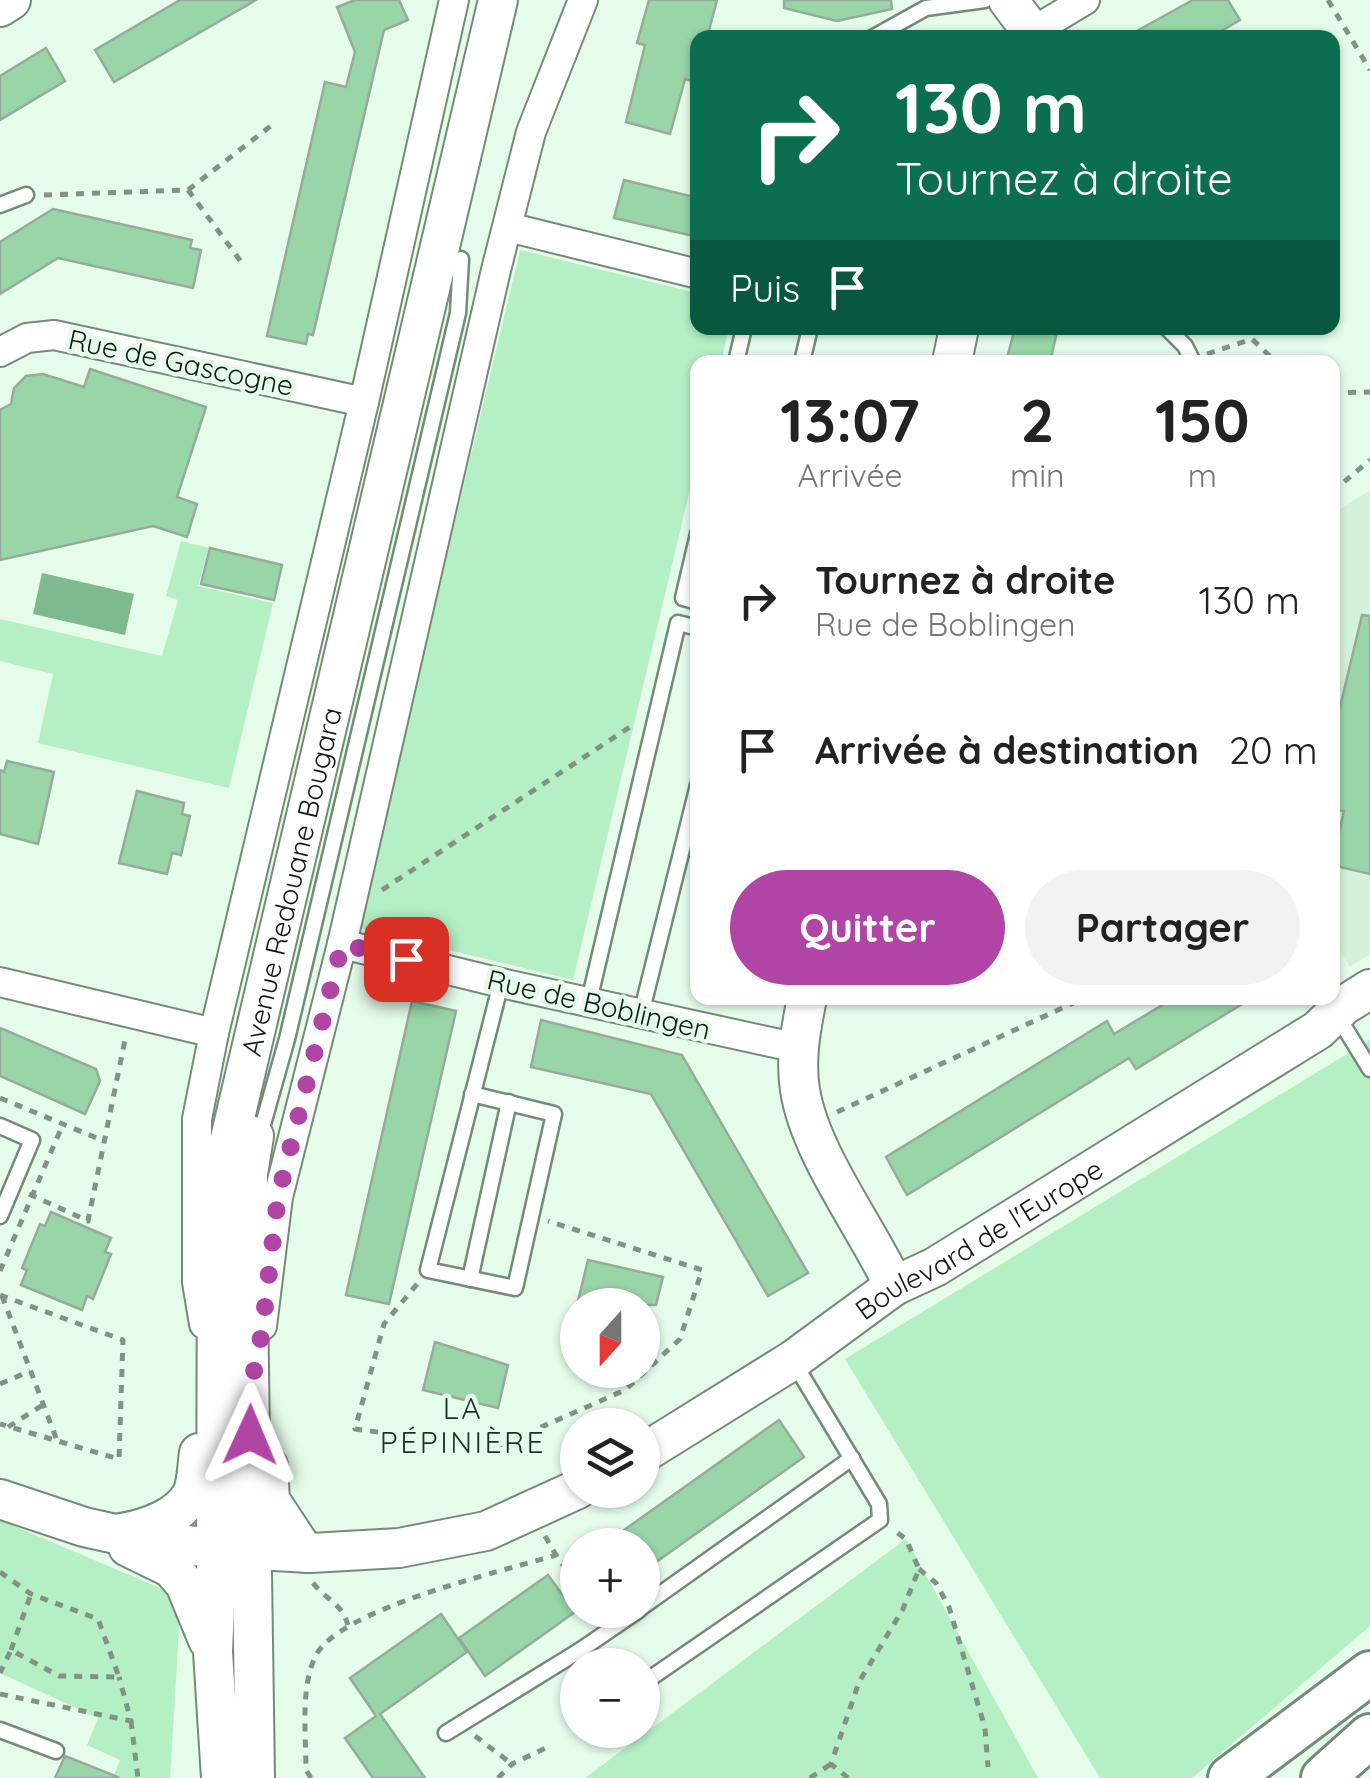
<!DOCTYPE html>
<html lang="fr">
<meta charset="utf-8">
<style>
body{margin:0;font-family:Quicksand,sans-serif;background:#f2f2f2;color:#222;height:100vh;display:flex;flex-direction:column;font-size:38px;white-space:nowrap}
*{box-sizing:border-box;margin:0}
p{font-size:32px;color:#767676}
.icon{flex:none;width:55px;height:55px;fill:none;stroke:currentColor;stroke-width:2;stroke-linecap:round;stroke-linejoin:round}
.map{position:relative;flex:1;overflow:hidden}
.side{position:absolute;left:690px;top:355px;width:650px;height:650px;display:flex;flex-direction:column;background:#fff;border-radius:20px;box-shadow:0 2px 8px #0004}
.side>*{flex:none}
.hud{position:absolute;left:690px;top:30px;width:650px;height:305px;border-radius:20px;box-shadow:0 2px 8px #0004;background:#0b6e4f;color:#fff;overflow:hidden}
.needle{width:65px;rotate:201deg}
.buttons{position:absolute;left:560px;top:1288px;display:grid;gap:20px}
.buttons a{display:grid;place-items:center;width:100px;height:100px;border-radius:50%;background:#fff;box-shadow:0 2px 8px #0004;font-size:50px}
.pin{position:absolute;display:grid;place-items:center;width:85px;height:85px;color:#fff;margin:-42px;border-radius:20px;box-shadow:0 5px 15px #0006}
.me{position:absolute;width:110px;margin:-55px;rotate:1deg;stroke-linejoin:round;filter:drop-shadow(0 0 8px #0008)}
.turn{display:flex;align-items:center;gap:35px;height:210px;padding:0 40px;font-size:45px}
.turn .icon{width:130px;height:130px;stroke-width:2.5}
.turn b{display:block;font-size:70px;line-height:85px}
.then{display:flex;align-items:center;height:95px;padding:0 40px;background:#0003;gap:20px;font-size:38px}
.eta{display:flex;justify-content:space-evenly;align-items:center;height:170px;text-align:center}
.eta b{font-size:60px;font-weight:700;line-height:70px}
.primary-button{display:flex;gap:20px;margin-top:auto;padding:20px 40px}
.primary-button a{flex:1;height:115px;border-radius:60px;background:#b045a5;color:#fff;font-size:40px;font-weight:700;line-height:115px;text-align:center}
.primary-button a+a{background:#f2f2f2;color:#222}
ul{padding:0;list-style:none}
li{display:flex;align-items:center;gap:30px;height:150px;padding:0 40px}
li div{flex:1}
li b{display:block;font-size:38px}
li em{font-style:normal}
.map>svg:first-child{display:block}
</style>
<div class="map">
<svg width="1370" height="1778" viewBox="0 0 1370 1778">
<rect width="100%" height="100%" fill="#e5fcea"/>
<!-- built -->
<path fill="#d4f2db" d="M 1370,490 L 1370,954 L 1350,967 L 1333,940 L 1333,514 Z"/>
<!-- green -->
<g fill="#b5efc4">
<path d="M 520,250 L 697,293 L 698,328 L 729,328 L 721,362 L 698,362 L 697,460 L 573,980 L 358,928 Z"/>
<path d="M 181,541 L 209,548 L 198,586 L 273,603 L 229,788 L 38,743 L 53,674 L 0,661 L 0,619 L 162,656 L 178,600 L 166,596 Z"/>
<path d="M 1370,1040 L 1370,1626 L 1192,1778 L 1100,1778 L 845,1359 Z"/>
<path d="M 0,1520 L 181,1597 L 170,1778 L 113,1778 L 120,1760 L 87,1745 L 98,1718 L 0,1673 Z"/>
<path d="M 906,1539 L 1038,1778 L 585,1778 Z"/>
</g>
<!-- water -->
<path fill="#7dba8d" d="M 42,573 L 134,594 L 125,635 L 33,614 Z"/>
<!-- building -->
<g fill="#98d6a8" stroke="#96ab9b" stroke-width="2.5">
<path d="M 180,0 L 256,0 L 114,82 L 95,50 Z"/>
<path d="M 355,0 L 399,0 L 408,20 L 384,30 L 313,335 L 308,334 L 306,344 L 267,336 L 325,82 L 346,87 L 355,52 L 337,7 Z"/>
<path d="M 649,0 L 717,0 L 707,38 L 698,38 L 698,83 L 685,79 L 670,134 L 626,122 L 645,45 L 637,43 Z"/>
<path d="M 784,0 L 891,0 L 892,9 L 837,21 L 784,8 Z"/>
<path d="M 1193,0 L 1228,0 L 1240,20 L 1209,38 L 1124,38 Z"/>
<path d="M 46,48 L 65,81 L 0,120 L 0,76 Z"/>
<path d="M 624,180 L 698,198 L 698,237 L 614,218 Z"/>
<path d="M 53,209 L 192,240 L 190,248 L 201,250 L 193,288 L 58,258 L 0,294 L 0,242 Z"/>
<path d="M 1015,328 L 1058,328 L 1050,362 L 1006,362 Z"/>
<path d="M 90,369 L 206,407 L 177,497 L 197,504 L 187,537 L 153,526 L 0,560 L 0,410 L 11,404 L 14,388 L 26,376 L 43,374 L 84,387 Z"/>
<path d="M 210,548 L 282,565 L 274,600 L 201,584 Z"/>
<path d="M 1362,615 L 1370,616 L 1370,874 L 1332,865 L 1344,811 L 1332,809 L 1332,741 Z"/>
<path d="M 7,761 L 54,772 L 38,844 L 0,834 L 0,770 L 4,772 Z"/>
<path d="M 137,791 L 184,803 L 182,814 L 190,816 L 181,855 L 172,853 L 167,874 L 119,863 Z"/>
<path d="M 1174,998 L 1252,998 L 1136,1069 L 1129,1058 L 907,1195 L 886,1157 L 1107,1021 L 1114,1034 Z"/>
<path d="M 412,1001 L 456,1011 L 389,1304 L 346,1295 Z"/>
<path d="M 541,1020 L 682,1055 L 808,1273 L 768,1296 L 651,1094 L 531,1067 Z"/>
<path d="M 0,1028 L 96,1069 L 100,1081 L 85,1114 L 0,1076 Z"/>
<path d="M 51,1212 L 111,1238 L 105,1252 L 111,1254 L 93,1299 L 87,1296 L 82,1310 L 21,1285 L 27,1270 L 22,1268 L 40,1224 L 45,1226 Z"/>
<path d="M 588,1260 L 663,1277 L 656,1305 L 577,1305 Z"/>
<path d="M 435,1342 L 508,1365 L 498,1408 L 423,1390 Z"/>
<path d="M 779,1420 L 804,1457 L 642,1572 L 642,1545 L 603,1545 Z"/>
<path d="M 548,1575 L 575,1612 L 485,1676 L 459,1638 Z"/>
<path d="M 441,1614 L 467,1652 L 380,1714 L 425,1778 L 373,1778 L 345,1738 L 376,1716 L 350,1678 Z"/>
<path d="M 65,1756 L 118,1777 L 118,1778 L 55,1778 Z"/>
</g>
<g fill="none" stroke-linecap="round" stroke-linejoin="round">
<!-- lane casing -->
<g stroke="#758a7a" stroke-width="19">
<g id="lane">
<path d="M 872,38 L 926,8 L 985,0"/>
<path d="M 0,205 L 26,195"/>
<path d="M 1167,328 L 1185,346 L 1193,362"/>
<path d="M 736,362 L 744,328"/>
<path d="M 802,362 L 810,328"/>
<path d="M 698,534 L 683,598 L 698,602"/>
<path d="M 1332,988 L 1343,1006 L 1343,1025 L 1370,1069"/>
<path d="M 589,1001 L 678,623 L 698,628"/>
<path d="M 641,1014 L 698,785"/>
<path d="M 472,1094 L 554,1114 L 515,1288 L 428,1270 L 501,983"/>
<path d="M 0,1126 L 32,1140 L 0,1216"/>
<path d="M 260,1135 L 287,1039 L 458,313 L 461,259"/>
<path d="M 470,1279 L 509,1102"/>
<path d="M 642,1607 L 852,1458"/>
<path d="M 579,1651 L 639,1610"/>
<path d="M 642,1684 L 880,1520 L 879,1504 L 793,1361"/>
<path d="M 0,1730 L 56,1751"/>
<path d="M 446,1733 L 579,1651 L 588,1665"/>
</g>
</g>
<!-- street casing -->
<g stroke="#758a7a" stroke-width="32">
<g id="street">
<path d="M 1032,32 L 1085,0"/>
<path d="M 508,227 L 698,274"/>
<path d="M 0,352 L 27,338 L 54,335 L 364,402"/>
<path d="M 342,944 L 501,983 L 798,1048"/>
<path d="M 0,982 L 214,1033"/>
<path d="M 204,1324 L 197,1282 L 197,1119 L 214,1033 L 364,402 L 454,0"/>
<path d="M 262,1326 L 278,1197 L 342,944 L 496,270 L 531,132 L 583,0"/>
</g>
</g>
<!-- secondary casing -->
<g stroke="#758a7a" stroke-width="42">
<g id="secondary">
<path d="M 1008,0 L 1032,32 L 1029,38"/>
<path d="M 0,7 L 11,0"/>
<path d="M 952,362 L 959,328"/>
<path d="M 807,998 C 801,1028 795,1059 800,1090 C 810,1154 866,1226 894,1286"/>
<path d="M 254,1136 L 248,1174 L 247,1232 L 255,1778"/>
<path id="s1" d="M 642,1454 L 793,1360 L 894,1286 L 935,1267 L 1318,1030 L 1343,1006 L 1370,989"/>
<path d="M 268,1466 L 270,1500 L 305,1553"/>
<path d="M 0,1499 L 84,1527 L 147,1541 L 215,1548 L 311,1553 L 399,1548 L 486,1531 L 578,1489"/>
<path d="M 121,1533 C 146,1529 179,1518 192,1494 C 197,1483 197,1466 199,1453"/>
<path d="M 128,1547 L 171,1568 L 185,1584 L 208,1640"/>
<path id="s2" d="M 221,1778 L 213,1652 L 216,1581 L 217,1216 L 225,1160 L 498,0"/>
</g>
</g>
<!-- primary casing -->
<g stroke="#758a7a" stroke-width="48">
<g id="primary">
<path d="M 1230,1778 L 1370,1673"/>
<path d="M 1323,1778 L 1370,1736"/>
</g>
</g>
<!-- path -->
<g stroke="#839286" stroke-width="5" stroke-dasharray="8 8" stroke-linecap="butt">
<path d="M 1328,0 L 1370,70"/>
<path d="M 188,190 L 272,125"/>
<path d="M 44,195 L 188,190 L 242,263"/>
<path d="M 1207,354 L 1252,339 L 1276,362"/>
<path d="M 1332,393 L 1370,392"/>
<path d="M 1332,492 L 1370,460"/>
<path d="M 382,890 L 636,723"/>
<path d="M 0,1098 L 104,1141"/>
<path d="M 837,1112 L 1084,998"/>
<path d="M 29,1194 L 88,1221 L 126,1035"/>
<path d="M 0,1271 L 63,1124"/>
<path d="M 417,1284 L 384,1324 L 355,1429 L 494,1448 L 625,1390 L 680,1339 L 702,1270 L 548,1221"/>
<path d="M 0,1295 L 123,1340 L 119,1459 L 0,1424"/>
<path d="M 2,1296 L 58,1443"/>
<path d="M 0,1384 L 30,1371"/>
<path d="M 8,1427 L 43,1405"/>
<path d="M 545,1536 L 556,1555"/>
<path d="M 919,1569 L 936,1583 L 949,1607 L 985,1728 L 988,1767"/>
<path d="M 0,1572 L 31,1594 L 98,1619 L 119,1677 L 59,1676 L 11,1650 L 0,1673"/>
<path d="M 313,1583 C 327,1601 341,1602 348,1625"/>
<path d="M 11,1650 L 31,1594"/>
<path d="M 0,1694 L 131,1721 L 119,1677"/>
<path d="M 131,1721 L 138,1778"/>
<path d="M 475,1736 L 512,1764"/>
<path d="M 311,1778 L 306,1770 C 306,1735 300,1687 316,1655 C 341,1608 504,1571 556,1555 L 578,1587"/>
<path d="M 498,1778 L 512,1764 L 548,1747"/>
<path d="M 810,1778 L 831,1764"/>
<path d="M 848,1778 L 831,1764 L 859,1682 L 903,1609 L 919,1569 L 906,1539 L 895,1531"/>
</g>
<!-- lane -->
<use href="#lane" stroke="#fff" stroke-width="14"/>
<!-- street -->
<use href="#street" stroke="#fff" stroke-width="28"/>
<!-- secondary -->
<use href="#secondary" stroke="#fff" stroke-width="38"/>
<!-- primary -->
<use href="#primary" stroke="#fff" stroke-width="42"/>
</g>
<g fill="none" stroke-linecap="round" stroke-linejoin="round">
<!-- route -->
<path stroke="#b045a5" stroke-width="18" stroke-dasharray="0 32.4" d="M 250,1435 L 249,1396 L 262,1332 L 278,1197 L 342,944 L 406,959"/>
</g>
<g text-anchor="middle" dominant-baseline="central" stroke-width="9" stroke-linejoin="round" paint-order="stroke">
<!-- street labels -->
<g font-size="28" fill="#111812" stroke="#e5fcea">
<text transform="translate(181 362) rotate(12)">Rue de Gascogne</text>
<text stroke="none"><textPath href="#s2" startOffset="905">Avenue Redouane Bougara</textPath></text>
<text transform="translate(599 1004) rotate(13)">Rue de Boblingen</text>
<text stroke="none"><textPath href="#s1" startOffset="400">Boulevard de l'Europe</textPath></text>
</g>
<!-- neighbourhood labels -->
<g font-size="30" letter-spacing="2.5" fill="#1e3023" stroke="#e5fcea">
<text x="463" y="1408">LA<tspan x="463" dy="34">PÉPINIÈRE</tspan></text>
</g>
</g>
</svg>
<div class="buttons">
<a><svg class="needle" viewBox="-14 -14 28 28"><path d="M0-13l5 13h-10z" fill="#e53935"/><path d="M0 13l5-13h-10z" fill="#767676"/></svg></a>
<a><svg class="icon" aria-label="layers" viewBox="0 0 24 24"><path d="M12 4l9 5-9 5-9-5zM3 14l9 5 9-5"/></svg></a>
<a>+</a>
<a>−</a>
</div>
<div class="pin" style="left:406px;top:959px;background:#d93025"><svg class="icon" aria-label="arrive" viewBox="0 0 24 24"><path d="M6 21V4h12l-3 4 3 4H6"/></svg></div>
<svg class="me" style="left:250px;top:1435px" viewBox="-20 -20 40 40"><path d="M0-17L14 15 0 8-14 15z" fill="#b045a5" stroke="#fff" stroke-width="4"/></svg>
<div class="hud">
<div class="turn"><svg class="icon" aria-label="right" viewBox="0 0 24 24"><path d="M7 20v-9h11M14 6l5 5-5 5"/></svg><div><b>130 m</b>Tournez à droite</div></div>
<div class="then">Puis<svg class="icon" aria-label="arrive" viewBox="0 0 24 24"><path d="M6 21V4h12l-3 4 3 4H6"/></svg></div>
</div>
<section class="side">
<div class="eta">
<div><b>13:07</b><p>Arrivée</p></div>
<div><b>2</b><p>min</p></div>
<div><b>150</b><p>m</p></div>
</div>
<ul>
<li><svg class="icon" aria-label="right" viewBox="0 0 24 24"><path d="M7 20v-9h11M14 6l5 5-5 5"/></svg><div><b>Tournez à droite</b><p>Rue de Boblingen</p></div><em>130 m</em></li>
<li><svg class="icon" aria-label="arrive" viewBox="0 0 24 24"><path d="M6 21V4h12l-3 4 3 4H6"/></svg><div><b>Arrivée à destination</b></div><em>20 m</em></li>
</ul>
<div class="primary-button"><a>Quitter</a><a>Partager</a></div>
</section>
</div>
